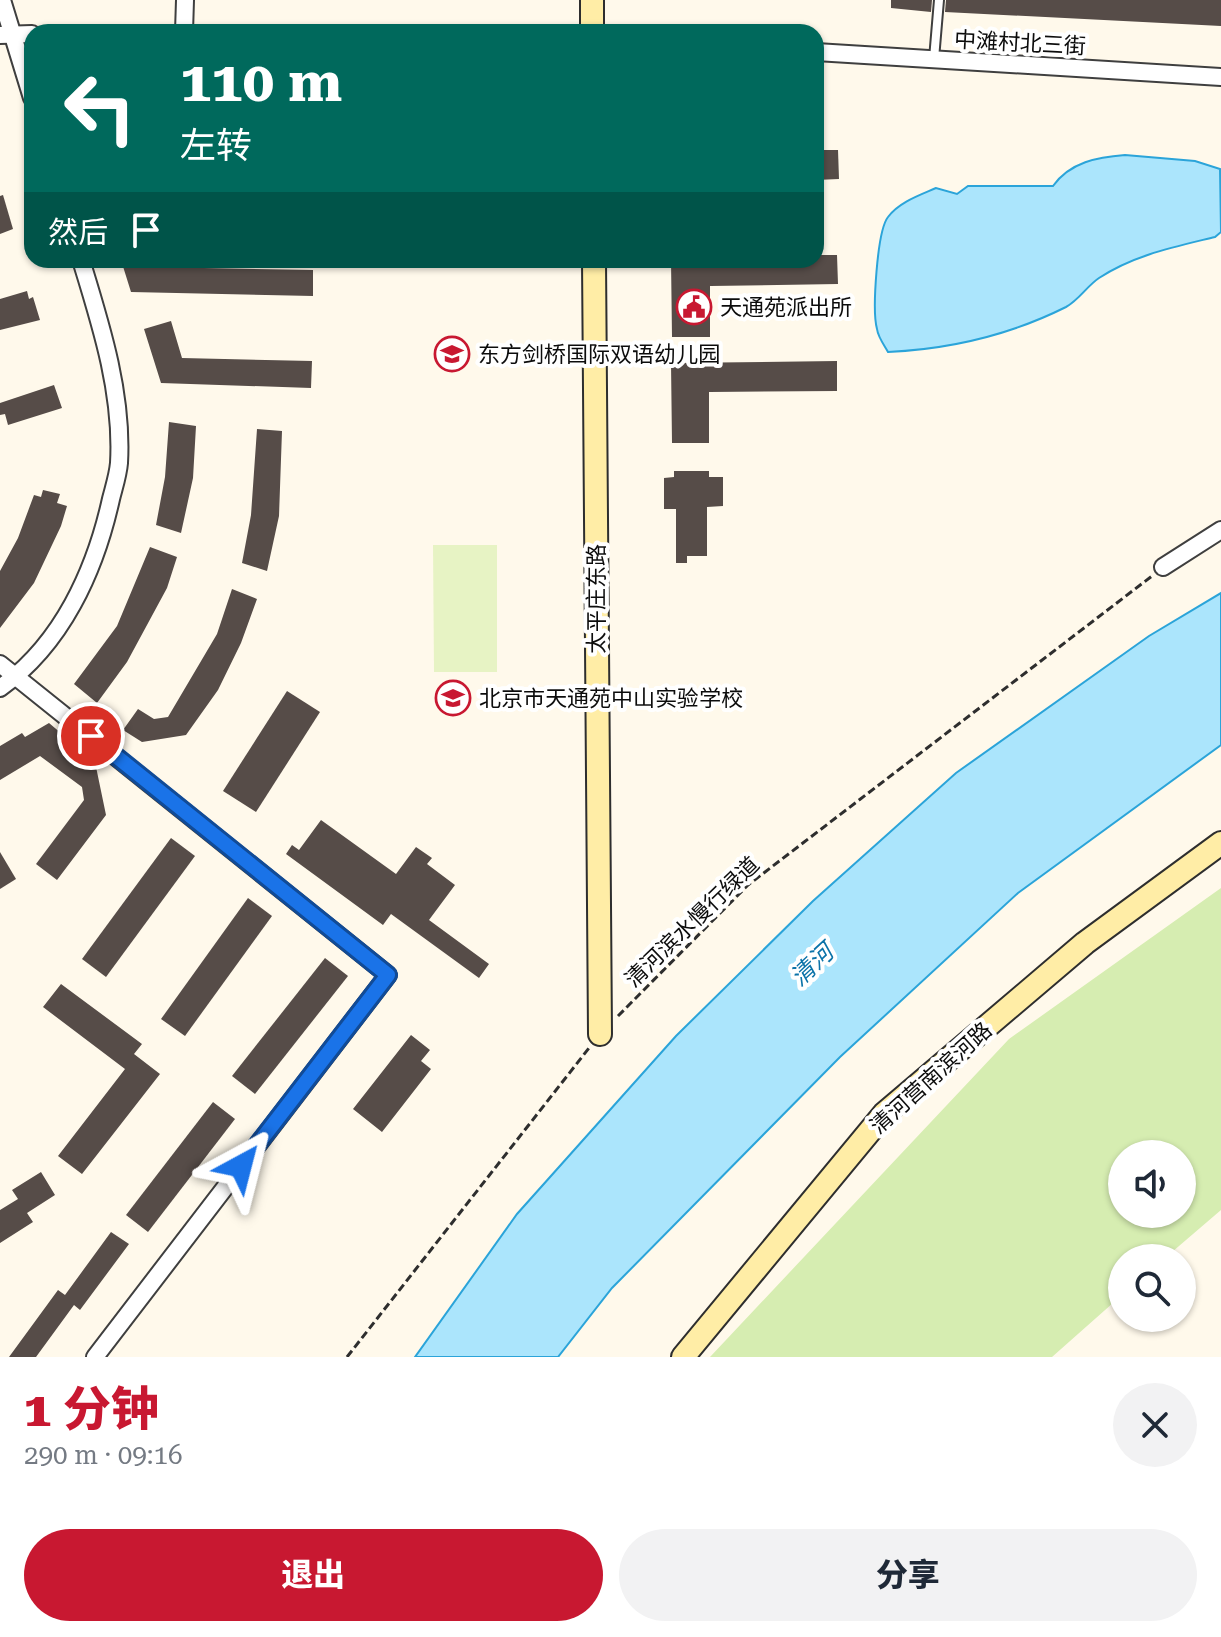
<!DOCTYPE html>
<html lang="zh">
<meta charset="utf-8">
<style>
body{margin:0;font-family:"Roboto Serif","Noto Sans SC",serif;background:#f2f2f3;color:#1f2937;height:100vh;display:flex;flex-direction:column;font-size:30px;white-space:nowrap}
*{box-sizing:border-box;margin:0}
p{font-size:26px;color:#747a83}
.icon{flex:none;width:44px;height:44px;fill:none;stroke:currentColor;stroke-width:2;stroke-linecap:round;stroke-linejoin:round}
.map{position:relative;height:1357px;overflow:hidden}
.side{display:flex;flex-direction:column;background:#fff;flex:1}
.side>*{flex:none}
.banner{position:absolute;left:24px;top:24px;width:800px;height:244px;border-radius:24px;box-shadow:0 2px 6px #0004;background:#00695c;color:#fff;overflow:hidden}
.controls{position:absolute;left:1108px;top:1140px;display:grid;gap:16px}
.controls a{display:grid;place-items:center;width:88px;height:88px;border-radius:50%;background:#fff;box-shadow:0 2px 6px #0004;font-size:40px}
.pin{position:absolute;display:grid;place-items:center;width:68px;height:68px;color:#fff;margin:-34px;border:4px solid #fff;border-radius:50%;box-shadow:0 2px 8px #0007}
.me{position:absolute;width:88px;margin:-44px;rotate:38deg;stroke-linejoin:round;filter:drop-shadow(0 0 6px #0008)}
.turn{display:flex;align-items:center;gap:28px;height:168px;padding:0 24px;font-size:36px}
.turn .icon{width:104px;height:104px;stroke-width:2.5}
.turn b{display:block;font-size:56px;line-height:68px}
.then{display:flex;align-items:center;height:76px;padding:0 24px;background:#0003;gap:16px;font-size:30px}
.round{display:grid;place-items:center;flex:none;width:84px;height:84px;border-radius:42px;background:#f2f2f3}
.head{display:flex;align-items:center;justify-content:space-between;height:136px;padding:0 24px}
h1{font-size:48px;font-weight:800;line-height:60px;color:#c81831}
.primary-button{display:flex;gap:16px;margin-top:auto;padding:16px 24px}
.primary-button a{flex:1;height:92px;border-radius:48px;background:#c81831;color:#fff;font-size:32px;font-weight:800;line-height:92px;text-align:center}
.primary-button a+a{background:#f2f2f3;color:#1f2937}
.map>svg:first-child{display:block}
</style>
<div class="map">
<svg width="1221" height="1357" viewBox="0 0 1221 1357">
<rect width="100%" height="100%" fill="#fff9eb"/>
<!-- green -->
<path fill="#d6edb1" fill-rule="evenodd" d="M 1221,888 L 1221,1210 L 1165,1258 L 1122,1258 L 1122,1295 L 1052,1357 L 710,1357 L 1009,1039 ZM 1122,1154 L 1182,1154 L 1182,1214 L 1122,1214 Z"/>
<!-- pitch -->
<path fill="#e7f3c4" d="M 433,545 L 497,545 L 497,672 L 434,672 Z"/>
<!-- water -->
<g fill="#abe5fc" stroke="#2ba4d9" stroke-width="2">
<path d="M 1125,155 L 1195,161 L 1220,169 L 1221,232 L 1215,237 C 1174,247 1134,255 1099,278 C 1087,286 1079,300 1066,307 C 1010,335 951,349 888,352 C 884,345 878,337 877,329 C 872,311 877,231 888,217 C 899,202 920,195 936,188 L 957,194 L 968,186 L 1053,186 C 1070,162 1098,157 1125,155 Z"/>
<path d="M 1221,593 L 1221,745 L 1018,893 L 840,1057 L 612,1288 L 558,1357 L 415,1357 L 517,1214 L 676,1036 L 813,901 L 956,773 L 1149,636 Z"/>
</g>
<!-- building -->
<g fill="#564c48">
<path d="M 891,0 L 932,0 L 931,12 L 891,8 Z"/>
<path d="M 946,0 L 1221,0 L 1221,26 L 945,12 Z"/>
<path d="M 816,150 L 838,150 L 839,179 L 816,180 Z"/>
<path d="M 3,195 L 13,229 L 0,234 L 0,196 Z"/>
<path d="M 816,255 L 837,255 L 838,284 L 710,286 L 710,337 L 672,337 L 671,260 L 816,260 Z"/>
<path d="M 121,260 L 150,260 L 152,267 L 313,270 L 313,296 L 131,292 Z"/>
<path d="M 27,291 L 29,299 L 33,297 L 40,320 L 0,330 L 0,299 Z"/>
<path d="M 171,321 L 182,358 L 312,361 L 311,388 L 161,383 L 144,329 Z"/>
<path d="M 837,361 L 837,391 L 709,392 L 709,443 L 672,443 L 671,363 Z"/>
<path d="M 54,385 L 62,408 L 8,425 L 5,414 L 0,415 L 0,403 Z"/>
<path d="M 169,422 L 196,426 L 193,478 L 181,533 L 156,525 L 165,477 Z"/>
<path d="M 257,429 L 282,431 L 279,516 L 267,571 L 242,563 L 251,515 Z"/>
<path d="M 674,471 L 709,471 L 709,477 L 723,477 L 723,506 L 707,507 L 707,556 L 687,556 L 687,563 L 676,563 L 676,509 L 664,509 L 664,478 L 674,477 Z"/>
<path d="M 43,490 L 60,494 L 57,503 L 67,506 L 61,526 L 34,583 L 0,628 L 0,571 L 18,538 L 34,495 L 41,497 Z"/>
<path d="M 150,547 L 177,557 L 167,588 L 127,662 L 97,703 L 74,684 L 117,626 Z"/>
<path d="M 232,589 L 257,599 L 241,643 L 218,690 L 186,735 L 142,742 L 123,730 L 138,709 L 154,719 L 168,717 L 217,634 Z"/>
<path d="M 287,691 L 320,712 L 256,812 L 223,791 Z"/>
<path d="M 49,723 L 95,762 L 106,815 L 57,880 L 36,864 L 84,800 L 82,787 L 40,756 L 0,780 L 0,746 L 22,733 L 25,737 Z"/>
<path d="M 321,820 L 396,874 L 416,847 L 432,858 L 427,864 L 455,885 L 429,920 L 489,964 L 479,978 L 391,914 L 383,925 L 286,854 L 292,845 L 299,850 Z"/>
<path d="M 171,838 L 195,856 L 106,977 L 82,959 Z"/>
<path d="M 0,852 L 16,879 L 0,889 Z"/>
<path d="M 248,898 L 272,916 L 185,1036 L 161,1019 Z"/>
<path d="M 325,958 L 348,976 L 255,1094 L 232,1076 Z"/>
<path d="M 61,984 L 142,1044 L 134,1054 L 160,1074 L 82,1174 L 58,1156 L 125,1069 L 43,1007 Z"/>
<path d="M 411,1035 L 430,1050 L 421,1061 L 431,1069 L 382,1132 L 353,1109 Z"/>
<path d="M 213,1102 L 235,1119 L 148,1232 L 126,1215 Z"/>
<path d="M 41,1172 L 55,1195 L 27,1213 L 33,1222 L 0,1243 L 0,1210 L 18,1199 L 12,1190 Z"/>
<path d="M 111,1232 L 129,1244 L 80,1310 L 74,1305 L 36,1357 L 9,1357 L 58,1290 L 65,1295 Z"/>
</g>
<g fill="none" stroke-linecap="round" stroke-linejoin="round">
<!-- lane casing -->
<g stroke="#3f3f3f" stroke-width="12">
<path id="lane" d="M 934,59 L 939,0"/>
</g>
<!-- street casing -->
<g stroke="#3f3f3f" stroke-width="20">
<g id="street">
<path d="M 2,0 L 32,98"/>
<path d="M 184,32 L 185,0"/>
<path d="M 0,35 L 32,34"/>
<path d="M 816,52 L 1221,77"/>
<path d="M 1163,567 L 1221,530"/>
<path d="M 0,664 L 388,975 L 95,1357"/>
<path d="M 0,688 C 62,644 95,571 111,499 C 114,487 118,475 119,463 C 123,394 101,325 81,260"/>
</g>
</g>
<!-- secondary casing -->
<g stroke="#2e2e2e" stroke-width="26">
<g id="secondary">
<path d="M 592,32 L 592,0"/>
<path d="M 594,260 L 600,1034"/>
<path d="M 683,1357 L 884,1114 L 1085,943 L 1221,843"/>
</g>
</g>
<!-- path -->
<g stroke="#2e2e2e" stroke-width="3" stroke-dasharray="8 4" stroke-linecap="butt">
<path d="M 618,1016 L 748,885 L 1152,576"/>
<path d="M 347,1357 L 589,1048"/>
</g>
<!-- lane -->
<use href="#lane" stroke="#fff" stroke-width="8"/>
<!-- street -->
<use href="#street" stroke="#fff" stroke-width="16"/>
<!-- secondary -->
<use href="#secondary" stroke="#ffeda6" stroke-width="22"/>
</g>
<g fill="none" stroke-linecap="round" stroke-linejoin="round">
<!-- route casing -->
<g stroke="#114b97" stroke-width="20">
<path id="route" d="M 91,736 L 388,975 L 241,1166"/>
</g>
<!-- route -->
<use href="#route" stroke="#1a73e8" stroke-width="14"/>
</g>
<!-- icons -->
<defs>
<g id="civic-ring" transform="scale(1.8)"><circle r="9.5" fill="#fff" stroke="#c81831" stroke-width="1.5"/><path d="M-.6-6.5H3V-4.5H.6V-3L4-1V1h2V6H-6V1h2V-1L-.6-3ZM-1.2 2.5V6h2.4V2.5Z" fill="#c81831"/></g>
<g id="school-ring" transform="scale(1.8)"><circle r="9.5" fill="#fff" stroke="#c81831" stroke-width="1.5"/><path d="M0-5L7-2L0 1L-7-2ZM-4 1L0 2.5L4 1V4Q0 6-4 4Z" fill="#c81831"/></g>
</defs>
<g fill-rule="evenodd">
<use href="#civic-ring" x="694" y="307"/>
<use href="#school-ring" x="452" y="354"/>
<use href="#school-ring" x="453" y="698"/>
</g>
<g text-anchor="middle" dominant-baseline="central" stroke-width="8" stroke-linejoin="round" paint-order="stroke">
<!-- street labels -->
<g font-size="22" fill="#0c0c0c" stroke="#fff">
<text transform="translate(1020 43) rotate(3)">中滩村北三街</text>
<text transform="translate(596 599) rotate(-90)">太平庄东路</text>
<text transform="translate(692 922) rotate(-44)">清河滨水慢行绿道</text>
<text transform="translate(931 1078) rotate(-42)">清河营南滨河路</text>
</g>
<!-- poi labels -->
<g font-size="22" fill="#0c0c0c" stroke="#fff" text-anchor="start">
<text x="720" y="307">天通苑派出所</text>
<text x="478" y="354">东方剑桥国际双语幼儿园</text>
<text x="479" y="698">北京市天通苑中山实验学校</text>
</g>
<!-- water labels -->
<g font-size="24" font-style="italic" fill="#0b73a9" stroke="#fff">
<text transform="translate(812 965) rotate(-43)">清河</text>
</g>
</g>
</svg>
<div class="controls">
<a><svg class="icon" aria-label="sound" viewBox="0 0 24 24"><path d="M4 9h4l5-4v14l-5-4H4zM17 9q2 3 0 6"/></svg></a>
<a><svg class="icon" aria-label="search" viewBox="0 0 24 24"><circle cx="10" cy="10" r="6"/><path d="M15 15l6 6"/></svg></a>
</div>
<div class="pin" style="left:91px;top:736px;background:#d93025"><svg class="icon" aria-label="arrive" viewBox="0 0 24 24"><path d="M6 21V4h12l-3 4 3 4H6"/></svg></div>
<svg class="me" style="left:241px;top:1166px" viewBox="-20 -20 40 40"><path d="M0-17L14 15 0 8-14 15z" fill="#1a73e8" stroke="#fff" stroke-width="4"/></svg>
<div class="banner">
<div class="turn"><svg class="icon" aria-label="left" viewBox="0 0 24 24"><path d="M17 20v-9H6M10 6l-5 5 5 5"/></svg><div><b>110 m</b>左转</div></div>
<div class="then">然后<svg class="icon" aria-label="arrive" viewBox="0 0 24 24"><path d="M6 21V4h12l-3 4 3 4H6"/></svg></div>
</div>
</div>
<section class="side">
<div class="head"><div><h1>1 分钟</h1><p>290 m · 09:16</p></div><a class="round"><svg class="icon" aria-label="close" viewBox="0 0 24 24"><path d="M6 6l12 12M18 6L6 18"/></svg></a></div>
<div class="primary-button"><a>退出</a><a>分享</a></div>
</section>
